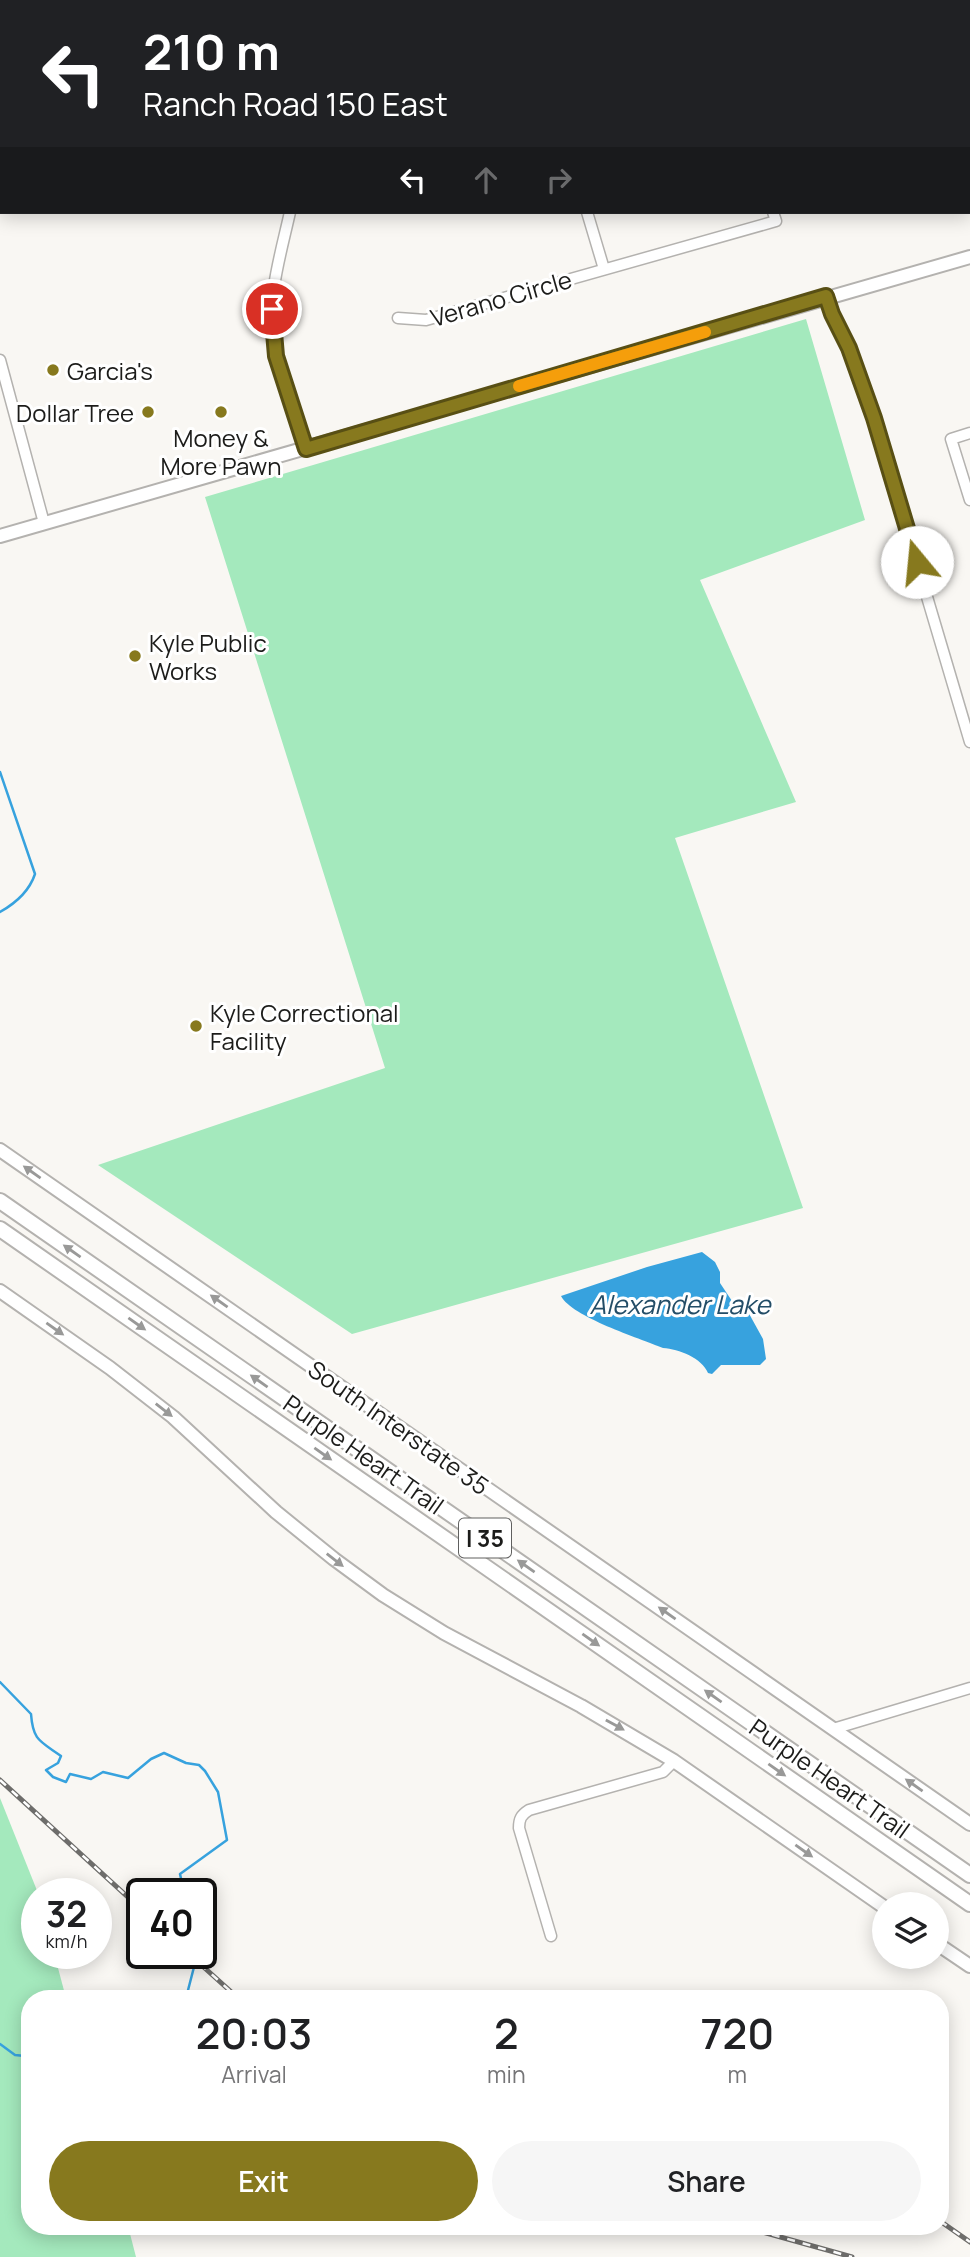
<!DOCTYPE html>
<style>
body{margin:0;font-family:Manrope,sans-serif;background:#f6f6f6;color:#202124;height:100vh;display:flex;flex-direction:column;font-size:26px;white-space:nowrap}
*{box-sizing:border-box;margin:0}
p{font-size:23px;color:#757577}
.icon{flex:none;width:38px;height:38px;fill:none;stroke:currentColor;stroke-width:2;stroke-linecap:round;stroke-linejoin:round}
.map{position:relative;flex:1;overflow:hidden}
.details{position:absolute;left:21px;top:1990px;width:928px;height:245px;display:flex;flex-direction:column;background:#fff;border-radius:28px;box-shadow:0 4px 18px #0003}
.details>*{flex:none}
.top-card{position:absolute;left:0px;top:0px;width:971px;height:214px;box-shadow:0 4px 18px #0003;background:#202124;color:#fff;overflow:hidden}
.tools{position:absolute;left:872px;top:1892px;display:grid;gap:14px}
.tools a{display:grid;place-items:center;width:77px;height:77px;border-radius:50%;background:#fff;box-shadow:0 4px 18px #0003;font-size:35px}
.speed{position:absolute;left:21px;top:1878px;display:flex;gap:14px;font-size:35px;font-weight:700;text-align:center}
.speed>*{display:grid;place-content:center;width:91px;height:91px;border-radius:50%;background:#fff;box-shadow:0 4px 18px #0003;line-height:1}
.speed small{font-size:18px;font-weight:400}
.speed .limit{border:4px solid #111;border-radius:10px;background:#fff;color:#111}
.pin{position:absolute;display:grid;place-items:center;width:60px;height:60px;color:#fff;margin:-30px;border:4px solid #fff;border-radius:50%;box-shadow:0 2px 7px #0007}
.me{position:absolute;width:77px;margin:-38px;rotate:343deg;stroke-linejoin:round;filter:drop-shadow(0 0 5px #0008)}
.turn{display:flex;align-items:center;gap:24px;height:147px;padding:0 28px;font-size:32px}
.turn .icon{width:91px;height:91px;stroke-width:2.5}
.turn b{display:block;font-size:49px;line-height:60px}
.lanes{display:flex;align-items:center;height:66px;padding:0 28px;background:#0003;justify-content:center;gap:35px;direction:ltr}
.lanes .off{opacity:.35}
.eta{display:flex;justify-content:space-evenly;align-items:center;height:119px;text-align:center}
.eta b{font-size:42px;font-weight:600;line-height:49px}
.primary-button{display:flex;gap:14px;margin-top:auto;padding:14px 28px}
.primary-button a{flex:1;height:80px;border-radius:42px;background:#87791e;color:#fff;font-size:28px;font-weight:600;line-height:80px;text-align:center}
.primary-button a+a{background:#f6f6f6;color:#202124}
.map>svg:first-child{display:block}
</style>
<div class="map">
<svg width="970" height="2257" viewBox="0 0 970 2257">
<rect width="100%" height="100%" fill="#f9f7f3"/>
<!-- green -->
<g fill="#a4e9bd">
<path d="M 806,319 L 865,520 L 700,580 L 796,802 L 675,838 L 803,1208 L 352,1334 L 98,1165 L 385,1068 L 205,497 Z"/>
<path d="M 0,1798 L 38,1893 L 37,1953 L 54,1953 L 66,1998 L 30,1998 L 30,2226 L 128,2226 L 136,2257 L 0,2257 Z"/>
</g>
<!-- water -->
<path fill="#37a2de" d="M 702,1252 L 715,1262 L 720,1272 L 720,1283 L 736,1307 L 747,1310 L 763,1339 L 766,1359 L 760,1365 L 721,1365 L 712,1374 L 708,1373 C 702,1358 679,1349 663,1348 C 639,1338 572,1317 561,1296 L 647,1267 Z"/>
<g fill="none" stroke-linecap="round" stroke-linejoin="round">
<!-- stream -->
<g stroke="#37a2de" stroke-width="2.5">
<path d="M 0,772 L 35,874 C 29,892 16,903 0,912"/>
<path d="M 0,1682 L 31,1714 C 33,1741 40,1741 61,1756 L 58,1763 L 46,1770 L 53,1777 L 66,1782 L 70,1774 L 91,1779 L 103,1772 L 128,1778 L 151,1759 L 164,1753 L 186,1763 L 199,1765 L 205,1771 L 218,1792 L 227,1840 L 180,1874 L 182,1883 L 191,1894"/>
<path d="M 186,1998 L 194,1967 L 191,1953"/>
<path d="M 0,2044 L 15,2055 L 25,2056 L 30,2053"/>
</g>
<!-- minor casing -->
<g stroke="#b4b2af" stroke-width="13">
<g id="minor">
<path d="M 325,0 L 325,2"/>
<path d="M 709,0 L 710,2"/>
<path d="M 846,0 L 847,2"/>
<path d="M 965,0 L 966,2"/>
<path d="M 675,2 L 681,0"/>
<path d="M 970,8 L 970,9"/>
<path d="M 290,212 C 281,253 267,297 273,340 C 278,377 295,413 306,448"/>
<path d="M 587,212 L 604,269"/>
<path d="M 826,296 L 832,314 L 849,348 L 874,418 L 970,742"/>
<path d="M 398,318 L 426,320 L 776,221 L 773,212"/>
<path d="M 0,360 L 44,523"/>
<path d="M 970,433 L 951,439 L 970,500"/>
<path d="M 833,1729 L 970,1688"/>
<path d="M 551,1936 L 519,1828 C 519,1819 521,1815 529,1810 L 663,1772 L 674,1761"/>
</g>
</g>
<!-- major casing -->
<g stroke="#b4b2af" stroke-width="16">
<g id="major">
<path d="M 0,536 L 970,257"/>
<path d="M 0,1150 L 970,1824"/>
<path d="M 0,1291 L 110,1368 L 173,1417 L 276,1512 L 334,1559 L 383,1595 L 444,1633 L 581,1706 L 674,1761 L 884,1907"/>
<path d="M 936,1943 L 970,1966"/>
</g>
</g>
<!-- highway casing -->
<g stroke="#b4b2af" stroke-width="18">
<g id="highway">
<path d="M 0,1201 L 970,1875"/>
<path d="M 0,1229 L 970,1904"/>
</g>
</g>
<!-- minor -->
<use href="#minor" stroke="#fff" stroke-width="10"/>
<!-- major -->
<use href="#major" stroke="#fff" stroke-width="12"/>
<!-- highway -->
<use href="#highway" stroke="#fff" stroke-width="14"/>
<!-- rail casing -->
<g stroke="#6e6d6b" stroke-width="5">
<g id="rail">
<path d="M 0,1780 L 142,1910"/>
<path d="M 188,1953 L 238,1998"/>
<path d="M 940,2221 L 970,2242"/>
<path d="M 741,2226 L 852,2257"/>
</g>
</g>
<!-- rail -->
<use href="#rail" stroke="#fff" stroke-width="2.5" stroke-dasharray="8" stroke-linecap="butt"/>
</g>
<!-- one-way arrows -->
<defs><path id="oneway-solid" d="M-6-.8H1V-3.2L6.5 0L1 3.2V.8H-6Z" transform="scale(1.75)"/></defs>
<g fill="#999998">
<use href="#oneway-solid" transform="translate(32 1172) rotate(-145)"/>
<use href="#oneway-solid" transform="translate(72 1251) rotate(-145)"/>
<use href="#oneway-solid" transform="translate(219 1301) rotate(-145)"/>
<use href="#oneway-solid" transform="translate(137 1324) rotate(35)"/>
<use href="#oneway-solid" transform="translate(55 1329) rotate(35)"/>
<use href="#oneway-solid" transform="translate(259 1381) rotate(-145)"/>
<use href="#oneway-solid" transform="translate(164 1410) rotate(38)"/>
<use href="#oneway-solid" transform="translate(323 1454) rotate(35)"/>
<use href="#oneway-solid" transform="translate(335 1560) rotate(38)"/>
<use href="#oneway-solid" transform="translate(526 1566) rotate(-145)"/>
<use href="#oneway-solid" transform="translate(667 1613) rotate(-145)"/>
<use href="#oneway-solid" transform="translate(591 1640) rotate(35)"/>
<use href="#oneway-solid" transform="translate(713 1696) rotate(-145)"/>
<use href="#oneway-solid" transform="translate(615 1725) rotate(29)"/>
<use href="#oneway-solid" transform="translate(777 1770) rotate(35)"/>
<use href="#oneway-solid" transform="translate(914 1785) rotate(-145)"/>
<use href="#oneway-solid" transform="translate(804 1851) rotate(35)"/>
</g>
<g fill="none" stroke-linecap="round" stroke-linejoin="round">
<!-- route casing -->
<g stroke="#584f14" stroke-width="18">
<path id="route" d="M 272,309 L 276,356 L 306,449 L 826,296 L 832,314 L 849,348 L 874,418 L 917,562"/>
</g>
<!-- route -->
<use href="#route" stroke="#87791e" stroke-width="12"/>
<!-- slow -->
<path stroke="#f59e0b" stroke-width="12" d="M 519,386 L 705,332"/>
</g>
<!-- markers -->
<g fill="#87791e" stroke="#fff" stroke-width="2.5">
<circle cx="53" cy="370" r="7"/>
<circle cx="148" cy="412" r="7"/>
<circle cx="221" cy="412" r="7"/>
<circle cx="135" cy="656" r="7"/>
<circle cx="196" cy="1026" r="7"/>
</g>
<g text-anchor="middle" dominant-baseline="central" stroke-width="6" stroke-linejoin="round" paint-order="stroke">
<!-- shield labels -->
<rect fill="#fff" stroke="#60605f" stroke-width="2" x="459" y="1518.5" width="52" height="39" rx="5"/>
<g font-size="23" font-weight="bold" fill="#1c1c1a">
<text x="485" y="1538">I 35</text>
</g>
<!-- street labels -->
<g font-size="24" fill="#1c1c1a" stroke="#fff">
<text transform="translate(501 298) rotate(-16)">Verano Circle</text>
<text transform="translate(399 1427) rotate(35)">South Interstate 35</text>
<text transform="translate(364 1454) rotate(35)">Purple Heart Trail</text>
<text transform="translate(830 1778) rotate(35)">Purple Heart Trail</text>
</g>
<!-- poi labels -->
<g font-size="24" fill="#1c1c1a" stroke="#fff" text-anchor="start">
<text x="67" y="370">Garcia's</text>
<text x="134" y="412" text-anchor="end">Dollar Tree</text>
<text x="221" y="437" text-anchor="middle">Money &amp;<tspan x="221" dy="28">More Pawn</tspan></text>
<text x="149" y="642">Kyle Public<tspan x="149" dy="28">Works</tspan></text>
<text x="210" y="1012">Kyle Correctional<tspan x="210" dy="28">Facility</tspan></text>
</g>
<!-- water labels -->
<g font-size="26" font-style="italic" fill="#234d67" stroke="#fff">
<text x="680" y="1304">Alexander Lake</text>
</g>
</g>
</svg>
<div class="tools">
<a><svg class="icon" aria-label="layers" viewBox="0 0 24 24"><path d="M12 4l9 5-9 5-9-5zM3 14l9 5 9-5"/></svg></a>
</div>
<div class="speed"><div>32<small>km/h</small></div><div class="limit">40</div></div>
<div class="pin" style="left:272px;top:309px;background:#d93025"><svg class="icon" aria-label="arrive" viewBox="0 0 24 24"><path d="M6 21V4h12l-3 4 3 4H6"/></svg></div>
<svg class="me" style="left:917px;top:562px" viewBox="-20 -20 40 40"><circle r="19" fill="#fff"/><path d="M0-13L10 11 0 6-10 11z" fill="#87791e"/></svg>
<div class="top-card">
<div class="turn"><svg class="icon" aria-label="left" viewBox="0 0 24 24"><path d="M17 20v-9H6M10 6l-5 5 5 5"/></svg><div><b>210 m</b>Ranch Road 150 East</div></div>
<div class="lanes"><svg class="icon" aria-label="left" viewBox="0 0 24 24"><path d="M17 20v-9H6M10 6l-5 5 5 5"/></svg><svg class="icon off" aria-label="ahead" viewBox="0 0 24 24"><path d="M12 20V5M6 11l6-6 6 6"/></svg><svg class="icon off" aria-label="right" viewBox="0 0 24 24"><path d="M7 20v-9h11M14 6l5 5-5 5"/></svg></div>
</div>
<section class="details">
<div class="eta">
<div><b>20:03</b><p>Arrival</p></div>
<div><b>2</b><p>min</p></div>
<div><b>720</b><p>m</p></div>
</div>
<div class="primary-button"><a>Exit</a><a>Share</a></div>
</section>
</div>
